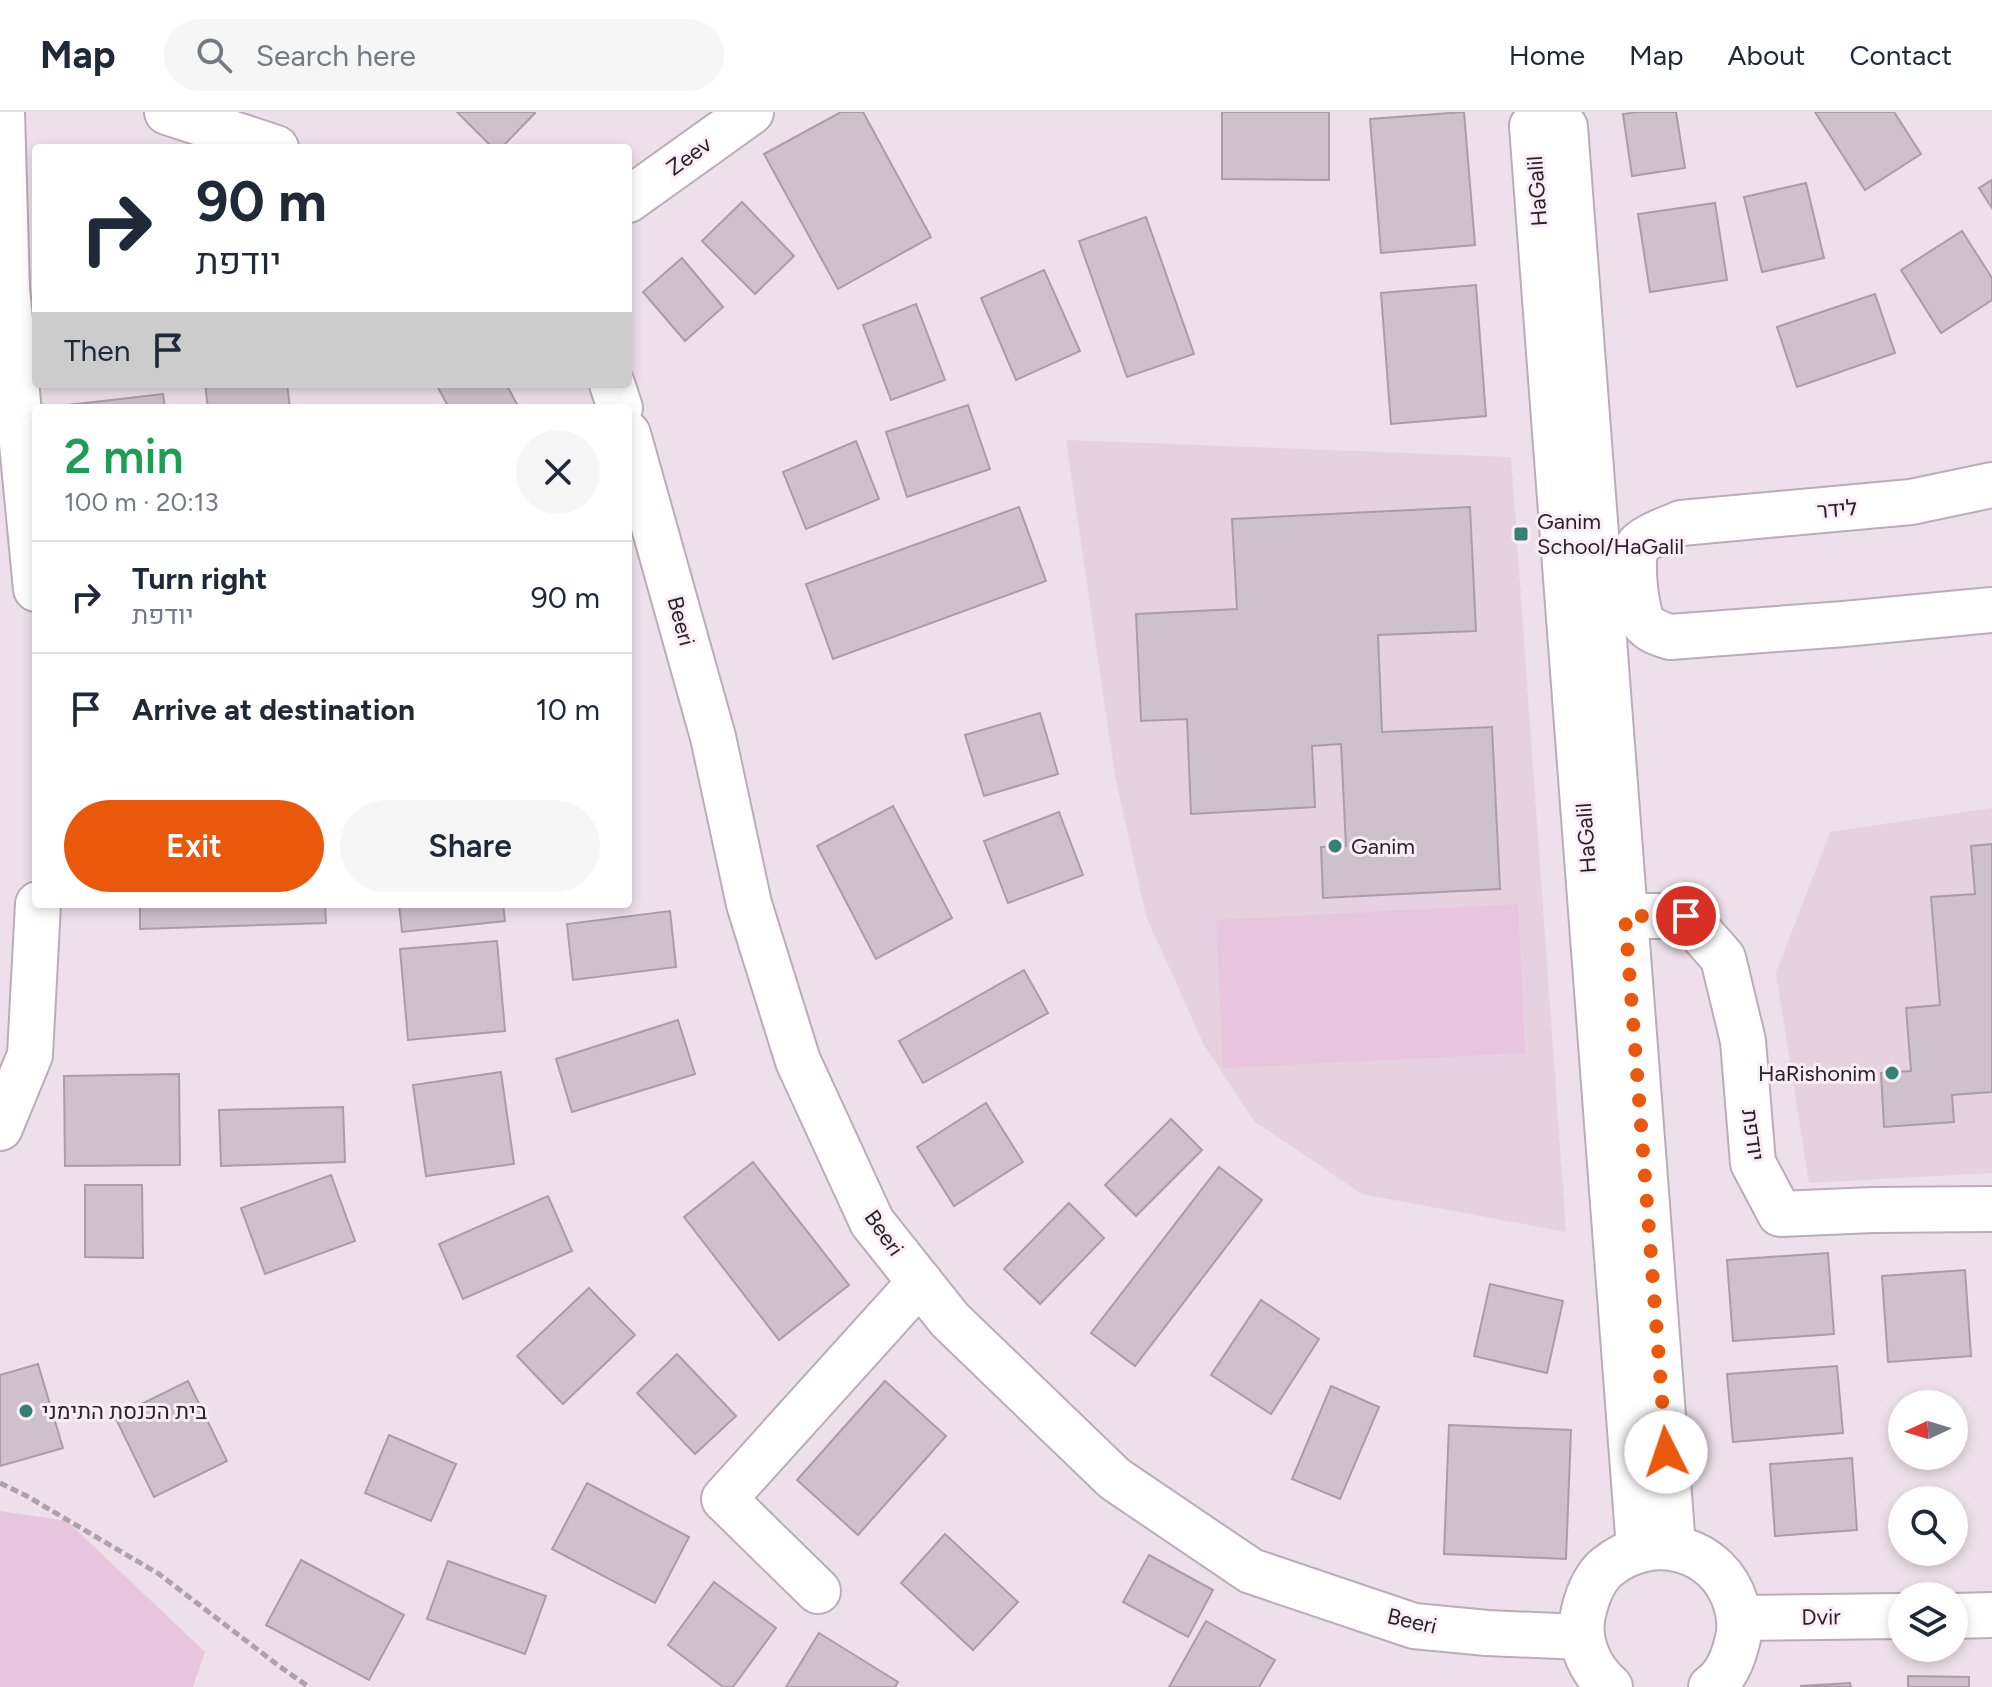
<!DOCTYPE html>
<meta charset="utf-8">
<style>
body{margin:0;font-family:Figtree,Heebo,sans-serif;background:#f6f6f7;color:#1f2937;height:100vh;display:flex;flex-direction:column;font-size:30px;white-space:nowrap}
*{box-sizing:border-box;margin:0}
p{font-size:26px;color:#747a83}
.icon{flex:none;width:44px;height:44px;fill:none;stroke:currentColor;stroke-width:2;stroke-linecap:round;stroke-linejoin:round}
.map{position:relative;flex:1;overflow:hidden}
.details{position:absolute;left:32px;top:292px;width:600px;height:504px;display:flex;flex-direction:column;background:#fff;border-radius:8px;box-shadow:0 4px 12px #0003}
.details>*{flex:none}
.banner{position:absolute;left:32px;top:32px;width:600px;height:244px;border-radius:8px;box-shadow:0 4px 12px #0003;background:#fff;color:#1f2937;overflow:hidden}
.needle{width:52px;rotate:266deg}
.fabs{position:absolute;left:1888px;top:1278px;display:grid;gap:16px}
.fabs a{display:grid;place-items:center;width:80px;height:80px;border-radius:50%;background:#fff;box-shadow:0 4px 12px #0003;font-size:40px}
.pin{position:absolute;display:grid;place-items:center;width:68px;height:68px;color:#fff;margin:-34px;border:4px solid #fff;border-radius:50%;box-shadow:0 2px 8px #0007}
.me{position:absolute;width:88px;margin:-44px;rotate:356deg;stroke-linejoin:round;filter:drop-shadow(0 0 6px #0008)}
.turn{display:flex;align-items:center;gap:28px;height:168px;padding:0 32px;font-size:36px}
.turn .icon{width:104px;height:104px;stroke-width:2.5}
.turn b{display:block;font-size:56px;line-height:68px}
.then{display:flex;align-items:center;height:76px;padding:0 32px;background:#0003;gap:16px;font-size:30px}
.round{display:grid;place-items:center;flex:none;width:84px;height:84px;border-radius:42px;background:#f6f6f7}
.head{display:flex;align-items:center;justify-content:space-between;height:136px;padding:0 32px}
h1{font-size:48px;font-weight:600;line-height:60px;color:#1e9e55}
.cta{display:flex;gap:16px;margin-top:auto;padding:16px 32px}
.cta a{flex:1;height:92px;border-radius:48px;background:#ea580c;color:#fff;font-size:32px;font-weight:600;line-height:92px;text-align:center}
.cta a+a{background:#f6f6f7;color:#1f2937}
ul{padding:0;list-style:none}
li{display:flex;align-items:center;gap:24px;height:112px;padding:0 32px;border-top:2px solid #e0e1e3}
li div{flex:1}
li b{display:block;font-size:30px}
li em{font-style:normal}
header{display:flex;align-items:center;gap:48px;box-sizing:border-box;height:112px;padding:0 40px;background:#fff;border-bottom:2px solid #e0e1e3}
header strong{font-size:38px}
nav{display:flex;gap:44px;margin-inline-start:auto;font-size:28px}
.search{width:560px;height:72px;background:#f6f6f7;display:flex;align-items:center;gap:20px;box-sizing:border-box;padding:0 28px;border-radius:44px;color:#747a83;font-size:30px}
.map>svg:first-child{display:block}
</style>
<header>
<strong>Map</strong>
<div class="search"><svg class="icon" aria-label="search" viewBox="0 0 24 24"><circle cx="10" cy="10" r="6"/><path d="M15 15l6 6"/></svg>Search here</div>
<nav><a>Home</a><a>Map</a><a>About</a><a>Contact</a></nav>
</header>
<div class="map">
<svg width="1992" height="1575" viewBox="0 0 1992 1575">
<rect width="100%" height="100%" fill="#ede0ea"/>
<!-- built -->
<g fill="#e5d1e0">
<path d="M 1066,328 L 1511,345 L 1566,1120 L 1362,1082 L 1254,1009 L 1204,933 L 1146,804 L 1115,664 Z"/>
<path d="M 1992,696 L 1992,1061 L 1809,1071 L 1776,861 L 1830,720 Z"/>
</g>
<!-- green -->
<g fill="#e8c5df">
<path d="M 1518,792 L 1525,941 L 1223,956 L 1216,808 Z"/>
<path d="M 0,1399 L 67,1409 L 205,1540 L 193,1575 L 0,1575 Z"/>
</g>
<!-- building -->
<g fill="#cec1cb" stroke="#aa9da6" stroke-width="2">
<path d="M 457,0 L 535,0 L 535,1 L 501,36 L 493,36 Z"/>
<path d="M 841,0 L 863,0 L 931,125 L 838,177 L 764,42 Z"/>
<path d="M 1222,0 L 1329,0 L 1329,68 L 1222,67 Z"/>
<path d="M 1464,0 L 1475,133 L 1381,141 L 1370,7 Z"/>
<path d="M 1638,0 L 1676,0 L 1685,56 L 1632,64 L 1623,2 Z"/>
<path d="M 1815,0 L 1894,0 L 1921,42 L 1865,78 Z"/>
<path d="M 1992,68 L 1992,96 L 1979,76 Z"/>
<path d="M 1806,71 L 1824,146 L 1762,160 L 1744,85 Z"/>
<path d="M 742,90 L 794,144 L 755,182 L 702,129 Z"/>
<path d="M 1715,91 L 1727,168 L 1650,180 L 1638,102 Z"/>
<path d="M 1146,105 L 1194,242 L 1127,265 L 1079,129 Z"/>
<path d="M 1962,119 L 1992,166 L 1992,188 L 1941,221 L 1901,158 Z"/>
<path d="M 682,146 L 723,195 L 685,229 L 643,180 Z"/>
<path d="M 1044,158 L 1080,239 L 1016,268 L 981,186 Z"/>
<path d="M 1476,173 L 1486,304 L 1391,312 L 1381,181 Z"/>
<path d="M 1875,182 L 1895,241 L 1797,275 L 1777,215 Z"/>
<path d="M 916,192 L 945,268 L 891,288 L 863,213 Z"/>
<path d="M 205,272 L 287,272 L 290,296 L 208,296 Z"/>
<path d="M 436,272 L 506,272 L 519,296 L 449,296 Z"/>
<path d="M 163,282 L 165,296 L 51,296 L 51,295 Z"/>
<path d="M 968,293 L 990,357 L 907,385 L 886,320 Z"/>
<path d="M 856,329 L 879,387 L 806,417 L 783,360 Z"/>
<path d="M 1019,395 L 1046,469 L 833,547 L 806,472 Z"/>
<path d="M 1470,395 L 1476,519 L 1378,523 L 1382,620 L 1492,615 L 1500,777 L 1323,786 L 1321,735 L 1346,734 L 1341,632 L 1312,634 L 1315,695 L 1191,702 L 1187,607 L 1141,609 L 1136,502 L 1237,497 L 1232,407 Z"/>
<path d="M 1040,601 L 1058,662 L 984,684 L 965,623 Z"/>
<path d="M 893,694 L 952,806 L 876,847 L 817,734 Z"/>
<path d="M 1059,700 L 1083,763 L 1008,791 L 984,729 Z"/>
<path d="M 1992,732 L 1992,980 L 1952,983 L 1954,1010 L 1884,1015 L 1881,961 L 1911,959 L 1906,896 L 1940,893 L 1931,785 L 1975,782 L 1971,734 Z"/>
<path d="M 140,792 L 325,792 L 326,811 L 140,817 Z"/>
<path d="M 399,792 L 503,792 L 505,809 L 402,820 Z"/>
<path d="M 670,799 L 676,855 L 573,868 L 567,812 Z"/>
<path d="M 497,829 L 505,919 L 408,928 L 400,837 Z"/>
<path d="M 1024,858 L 1048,901 L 923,971 L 899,929 Z"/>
<path d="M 678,908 L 695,962 L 572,1000 L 556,947 Z"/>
<path d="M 501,960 L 514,1052 L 426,1064 L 413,973 Z"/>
<path d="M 179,962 L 180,1053 L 65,1054 L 64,964 Z"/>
<path d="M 986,991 L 1023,1050 L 954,1094 L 917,1035 Z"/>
<path d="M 343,995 L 345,1050 L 221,1054 L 219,998 Z"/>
<path d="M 1171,1007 L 1202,1038 L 1136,1104 L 1105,1073 Z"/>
<path d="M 753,1050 L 849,1173 L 779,1228 L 684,1105 Z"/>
<path d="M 1219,1055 L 1262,1088 L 1135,1254 L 1091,1221 Z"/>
<path d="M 331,1063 L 355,1129 L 265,1162 L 241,1096 Z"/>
<path d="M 85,1073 L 142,1073 L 143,1146 L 85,1145 Z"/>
<path d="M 548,1084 L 572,1139 L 463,1187 L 439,1132 Z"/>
<path d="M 1069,1091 L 1104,1126 L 1040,1192 L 1004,1157 Z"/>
<path d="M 1828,1141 L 1834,1222 L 1733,1229 L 1727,1148 Z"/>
<path d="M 1965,1158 L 1971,1244 L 1888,1250 L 1882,1164 Z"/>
<path d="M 1490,1172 L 1563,1189 L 1547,1261 L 1474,1244 Z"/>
<path d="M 589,1176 L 635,1223 L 563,1292 L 517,1244 Z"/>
<path d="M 1261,1188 L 1319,1227 L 1271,1302 L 1211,1263 Z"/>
<path d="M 677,1242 L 736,1304 L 695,1342 L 637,1281 Z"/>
<path d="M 38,1252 L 63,1336 L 0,1354 L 0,1263 Z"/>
<path d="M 1837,1254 L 1843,1321 L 1733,1330 L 1727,1262 Z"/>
<path d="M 188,1269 L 227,1349 L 154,1385 L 115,1305 Z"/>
<path d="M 885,1269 L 946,1324 L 858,1423 L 797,1368 Z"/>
<path d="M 1331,1274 L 1379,1295 L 1340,1387 L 1292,1367 Z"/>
<path d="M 1449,1313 L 1571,1318 L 1566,1447 L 1444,1442 Z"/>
<path d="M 389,1323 L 456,1352 L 431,1409 L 365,1381 Z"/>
<path d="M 1852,1346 L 1857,1418 L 1775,1424 L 1770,1352 Z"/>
<path d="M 587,1371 L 689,1425 L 655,1491 L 552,1437 Z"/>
<path d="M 945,1422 L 1018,1490 L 973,1538 L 901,1471 Z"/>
<path d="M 1149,1443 L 1213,1478 L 1188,1525 L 1123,1490 Z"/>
<path d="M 301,1448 L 404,1503 L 369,1568 L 266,1513 Z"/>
<path d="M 448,1449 L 546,1484 L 525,1542 L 427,1507 Z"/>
<path d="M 714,1470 L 776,1516 L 733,1575 L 723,1575 L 668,1533 Z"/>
<path d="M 1206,1509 L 1275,1548 L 1259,1575 L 1169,1575 Z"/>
<path d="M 819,1521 L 898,1570 L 895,1575 L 786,1575 Z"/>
<path d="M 1908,1564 L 1969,1565 L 1969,1575 L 1908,1575 Z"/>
<path d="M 1850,1571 L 1851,1575 L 1800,1574 Z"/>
</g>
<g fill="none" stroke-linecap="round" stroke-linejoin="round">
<!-- minor casing -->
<g stroke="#baadb7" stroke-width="48">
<g id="minor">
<path d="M 2,0 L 7,176 L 36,477"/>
<path d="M 167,0 L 276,36"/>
<path d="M 1532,14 L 1639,1437"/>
<path d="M 1565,15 L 1673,1435"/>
<path d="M 628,88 L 751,0"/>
<path d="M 612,272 L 620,296"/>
<path d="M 628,322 L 713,625 L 749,792 L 798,949 L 872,1110 L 950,1208 L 1115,1367 L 1251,1459 L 1414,1514 L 1487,1521 L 1581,1525"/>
<path d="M 1992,373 L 1911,390 L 1681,411 C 1670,416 1643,425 1637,435 C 1630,446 1636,499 1643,510 C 1650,519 1660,522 1670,525 L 1844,512 L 1992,498"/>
<path d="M 1625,804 L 1686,804 L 1723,846 L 1743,929 L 1753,1051 L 1780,1102 L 1873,1098 L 1992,1097"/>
<path d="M 0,1016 L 30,943 L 38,792"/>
<path d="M 818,1479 L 724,1387 L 920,1170"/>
<path d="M 1954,1504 L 1992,1503"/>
<path d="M 1740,1506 L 1902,1504"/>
<path d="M 1610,1575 C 1588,1556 1576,1526 1584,1498 C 1588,1482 1594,1466 1607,1455 C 1652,1418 1719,1435 1736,1492 C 1740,1507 1741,1519 1736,1534 C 1732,1550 1724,1566 1711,1575"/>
</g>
</g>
<!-- path -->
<path stroke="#aca2aa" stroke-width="5" stroke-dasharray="8 4" stroke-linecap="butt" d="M 0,1371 L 25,1383 L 159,1462 L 279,1554 L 309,1575"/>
<!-- minor -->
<use href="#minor" stroke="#fff" stroke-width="44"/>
</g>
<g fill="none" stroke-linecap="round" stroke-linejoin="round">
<!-- route -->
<path stroke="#ea580c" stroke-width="14" stroke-dasharray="0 25.2" d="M 1666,1340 L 1625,804 L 1686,804"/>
</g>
<!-- markers -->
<g fill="#387f76" stroke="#fbedf7" stroke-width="3">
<rect x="1513" y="414" width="16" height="16" rx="4"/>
<circle cx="1335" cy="734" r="8"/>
<circle cx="1892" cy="961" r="8"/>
<circle cx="26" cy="1299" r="8"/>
</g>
<g text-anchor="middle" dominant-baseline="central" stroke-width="6" stroke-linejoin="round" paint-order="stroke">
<!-- street labels -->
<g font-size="22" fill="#282327" stroke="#fbedf7">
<text transform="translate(689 44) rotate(-36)">Zeev</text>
<text transform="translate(1537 79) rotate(-94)">HaGalil</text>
<text transform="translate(1837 397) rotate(-5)">לידר</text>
<text transform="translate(681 509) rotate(75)">Beeri</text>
<text transform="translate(1586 726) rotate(-94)">HaGalil</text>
<text transform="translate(1753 1023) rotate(82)">יודפת</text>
<text transform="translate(884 1121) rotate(55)">Beeri</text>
<text transform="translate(1821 1505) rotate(-1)">Dvir</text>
<text transform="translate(1412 1509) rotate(13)">Beeri</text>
</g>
<!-- poi labels -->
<g font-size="22" fill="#282327" stroke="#fbedf7" text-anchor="start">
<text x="1537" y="409">Ganim<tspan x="1537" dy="25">School/HaGalil</tspan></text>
<text x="1351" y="734">Ganim</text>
<text x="1876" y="961" text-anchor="end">HaRishonim</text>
<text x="42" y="1299">בית הכנסת התימני</text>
</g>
</g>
</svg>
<div class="fabs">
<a><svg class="needle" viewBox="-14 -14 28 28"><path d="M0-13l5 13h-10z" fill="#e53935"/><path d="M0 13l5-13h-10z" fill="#747a83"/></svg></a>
<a><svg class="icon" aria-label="search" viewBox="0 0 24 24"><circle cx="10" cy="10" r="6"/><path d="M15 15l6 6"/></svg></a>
<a><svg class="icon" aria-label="layers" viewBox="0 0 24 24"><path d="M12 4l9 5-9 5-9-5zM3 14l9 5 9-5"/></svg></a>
</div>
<div class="pin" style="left:1686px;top:804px;background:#d93025"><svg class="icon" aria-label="arrive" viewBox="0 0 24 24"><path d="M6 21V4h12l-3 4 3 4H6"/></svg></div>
<svg class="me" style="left:1666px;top:1340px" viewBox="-20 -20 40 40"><circle r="19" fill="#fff"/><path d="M0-13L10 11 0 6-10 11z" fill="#ea580c"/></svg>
<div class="banner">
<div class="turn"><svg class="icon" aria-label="right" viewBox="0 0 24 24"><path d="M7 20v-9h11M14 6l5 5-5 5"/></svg><div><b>90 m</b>יודפת</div></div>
<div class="then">Then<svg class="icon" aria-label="arrive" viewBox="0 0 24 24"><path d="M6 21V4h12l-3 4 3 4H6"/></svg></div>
</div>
<section class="details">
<div class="head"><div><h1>2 min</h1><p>100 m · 20:13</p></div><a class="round"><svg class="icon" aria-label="close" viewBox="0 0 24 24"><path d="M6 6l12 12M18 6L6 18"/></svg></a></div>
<ul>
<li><svg class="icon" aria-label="right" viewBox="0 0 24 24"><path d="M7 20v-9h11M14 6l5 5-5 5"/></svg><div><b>Turn right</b><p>יודפת</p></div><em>90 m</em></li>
<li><svg class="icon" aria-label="arrive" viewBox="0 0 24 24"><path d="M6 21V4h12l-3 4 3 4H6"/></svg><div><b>Arrive at destination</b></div><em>10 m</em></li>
</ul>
<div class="cta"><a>Exit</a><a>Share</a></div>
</section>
</div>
